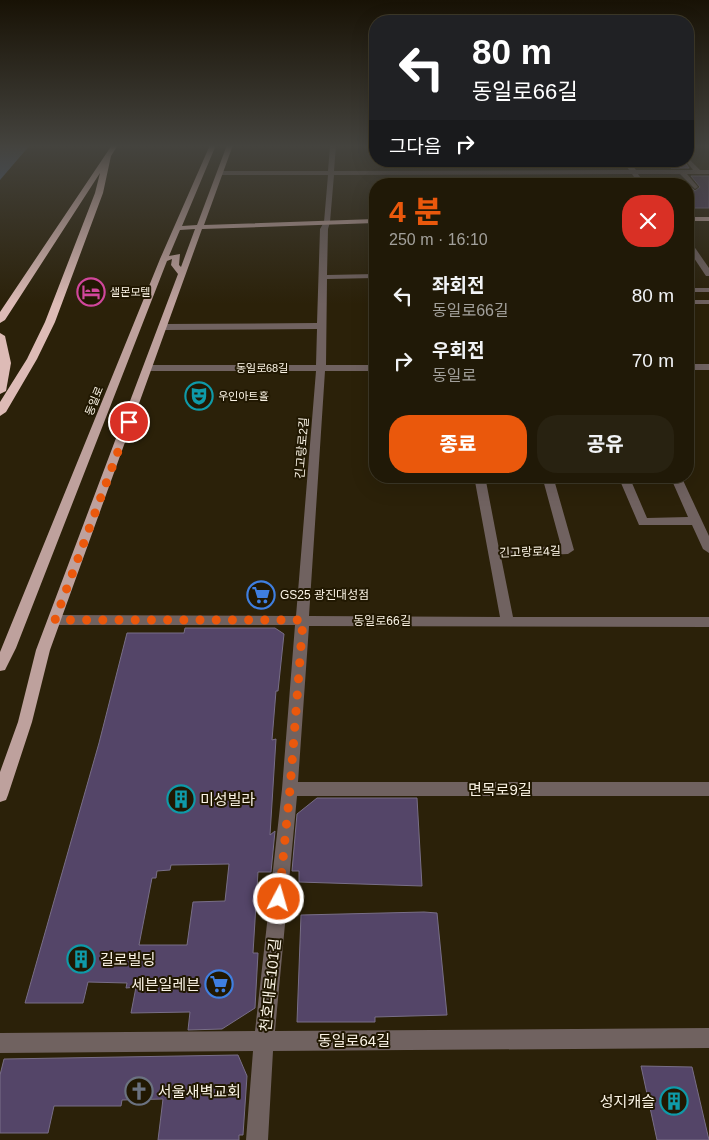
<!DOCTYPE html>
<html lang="ko">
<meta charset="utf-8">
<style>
body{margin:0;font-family:Helvetica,"Noto Sans KR",sans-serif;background:#282211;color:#f1f3f6;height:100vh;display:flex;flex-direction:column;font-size:19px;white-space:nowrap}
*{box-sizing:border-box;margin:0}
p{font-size:16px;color:#a2a09b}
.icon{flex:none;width:28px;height:28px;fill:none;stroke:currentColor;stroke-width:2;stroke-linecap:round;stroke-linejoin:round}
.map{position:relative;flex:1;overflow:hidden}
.sheet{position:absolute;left:369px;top:178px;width:325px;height:305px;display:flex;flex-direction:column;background:#201907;border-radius:20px;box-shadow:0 5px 20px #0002,0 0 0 1px #3d3828}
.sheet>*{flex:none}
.top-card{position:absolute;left:369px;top:15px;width:325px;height:152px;border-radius:20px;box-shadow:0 5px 20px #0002,0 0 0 1px #3d3828;background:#202124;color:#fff;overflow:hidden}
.pin{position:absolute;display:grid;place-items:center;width:42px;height:42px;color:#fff;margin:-21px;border:2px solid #fff;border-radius:50%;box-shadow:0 1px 5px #0007}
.me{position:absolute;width:55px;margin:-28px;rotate:6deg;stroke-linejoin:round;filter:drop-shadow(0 0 4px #0008)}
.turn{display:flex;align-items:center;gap:18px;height:105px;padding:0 20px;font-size:22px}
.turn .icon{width:65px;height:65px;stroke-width:2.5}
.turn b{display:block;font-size:35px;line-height:42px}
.then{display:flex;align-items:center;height:48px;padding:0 20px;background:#0003;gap:10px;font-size:19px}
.round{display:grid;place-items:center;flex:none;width:52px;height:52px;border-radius:20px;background:#282211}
.head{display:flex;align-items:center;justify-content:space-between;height:85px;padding:0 20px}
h1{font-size:30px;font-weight:800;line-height:38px;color:#ea580c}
.cta{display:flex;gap:10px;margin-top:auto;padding:10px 20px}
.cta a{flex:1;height:58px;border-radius:20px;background:#ea580c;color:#fff;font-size:20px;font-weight:800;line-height:58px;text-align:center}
.cta a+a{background:#282211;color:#f1f3f6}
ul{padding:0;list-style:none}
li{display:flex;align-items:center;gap:15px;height:65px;padding:0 20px}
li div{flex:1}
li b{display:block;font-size:19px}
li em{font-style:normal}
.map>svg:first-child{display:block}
</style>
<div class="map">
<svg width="709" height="1140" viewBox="0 0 709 1140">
<rect width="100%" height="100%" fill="#2b2109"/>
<!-- water -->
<path fill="#4c6082" d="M 0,145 L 30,145 L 0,180 Z"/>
<!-- building -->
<g fill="#544568" stroke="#786e87" fill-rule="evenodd">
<path d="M 665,161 L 684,161 L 689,168 L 671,168 Z"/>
<path d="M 691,176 L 709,176 L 709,208 L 688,208 L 688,184 L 695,191 L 700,187 Z"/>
<path d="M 185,628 L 275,628 L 284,634 L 278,691 L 276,691 L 272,740 L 276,739 L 270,835 L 275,831 L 271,872 L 258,872 L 253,953 L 258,953 L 255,1008 L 222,1029 L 188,1030 L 190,1012 L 131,1013 L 136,987 L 126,988 L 127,983 L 88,982 L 83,1003 L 25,1003 L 99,743 L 127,633 L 184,633 ZM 229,864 L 225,901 L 193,902 L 187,945 L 139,945 L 152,878 L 156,878 L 157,871 L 170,870 L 171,865 Z"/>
<path d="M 317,798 L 417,798 L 422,886 L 299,882 L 299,871 L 292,871 L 297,814 Z"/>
<path d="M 424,912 L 437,913 L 447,1015 L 375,1017 L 375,1022 L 297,1022 L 301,915 Z"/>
<path d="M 238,1055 L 247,1076 L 243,1135 L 239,1135 L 239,1140 L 158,1140 L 163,1099 L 122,1100 L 121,1106 L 54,1106 L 48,1133 L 0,1133 L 0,1075 L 4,1059 Z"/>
<path d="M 641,1066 L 692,1067 L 709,1140 L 657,1140 Z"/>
</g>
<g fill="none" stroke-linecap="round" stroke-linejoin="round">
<!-- minor -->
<g fill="#706260" fill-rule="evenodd">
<path d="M 330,145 L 336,145 L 334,171 L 629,170 L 623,161 L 629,161 L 636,170 L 693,170 L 686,161 L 688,158 L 700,170 L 709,170 L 709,174 L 687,174 L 698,187 L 695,189 L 680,174 L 638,174 L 645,184 L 639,184 L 632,174 L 334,175 L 330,222 L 328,229 L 327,275 L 375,274 L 375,278 L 327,279 L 326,365 L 375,365 L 375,371 L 325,371 L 309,616 L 500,617 L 474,476 L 485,476 L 499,549 L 561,546 L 542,476 L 553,476 L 574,550 L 568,554 L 501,557 L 513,617 L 709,617 L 709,627 L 309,626 L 298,782 L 709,782 L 709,796 L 297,796 L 275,1031 L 709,1028 L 709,1048 L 273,1051 L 268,1140 L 246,1140 L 253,1051 L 0,1053 L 0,1033 L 255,1031 L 282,789 L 295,625 L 55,625 L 50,623 L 48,620 L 50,617 L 55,615 L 296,616 L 316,371 L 148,371 L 143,368 L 148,365 L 316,365 L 317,329 L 164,330 L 160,327 L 164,324 L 317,323 L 320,229 L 324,222 L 328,175 L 220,175 L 217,173 L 220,171 L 328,171 Z"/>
<path d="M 688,242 L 691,242 L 709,268 L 709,276 L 706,276 L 688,249 Z"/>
<rect x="688" y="288" width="21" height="4"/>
<rect x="688" y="300" width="21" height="4"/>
<rect x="688" y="364" width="21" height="6"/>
<path d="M 618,476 L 629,476 L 647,518 L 688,517 L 670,476 L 681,476 L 709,536 L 709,553 L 703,549 L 692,525 L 639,525 Z"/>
</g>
<!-- major -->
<g fill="#bea19d" fill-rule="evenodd">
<path d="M 210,145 L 216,145 L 182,226 L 197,225 L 227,145 L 233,145 L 204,225 L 375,219 L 375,223 L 202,229 L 50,650 L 32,722 L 8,795 L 6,800 L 0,802 L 0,772 L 18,722 L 36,650 L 178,274 L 171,265 L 172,259 L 167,261 L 16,648 L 5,670 L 0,671 L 0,652 L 160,259 ZM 195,229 L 181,267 L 179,265 L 180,254 L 169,256 L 180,230 Z"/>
<rect x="688" y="217" width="21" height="4"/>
</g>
<!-- highway -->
<g fill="#ddbbb6" fill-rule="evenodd">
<path d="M 112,145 L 118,145 L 111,156 L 103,193 L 55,322 L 37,359 L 6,412 L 0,416 L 0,402 L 27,359 L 45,322 L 95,193 L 100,173 L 5,320 L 0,323 L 0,312 Z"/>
<path d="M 0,333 L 5,336 L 11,363 L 6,391 L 0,394 Z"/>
</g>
</g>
<!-- sky -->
<linearGradient id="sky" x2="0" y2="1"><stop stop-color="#181205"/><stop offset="0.48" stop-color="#44433e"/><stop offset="1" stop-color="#44433e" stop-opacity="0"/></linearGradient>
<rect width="709" height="304" fill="url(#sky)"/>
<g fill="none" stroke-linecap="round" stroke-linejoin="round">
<!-- route -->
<path stroke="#ea580c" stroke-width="9" stroke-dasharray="0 16.2" d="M 129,422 L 55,620 L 303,620 L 290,789 L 279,899"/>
</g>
<!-- icons -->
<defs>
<g id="hotel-ring" transform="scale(1.4375)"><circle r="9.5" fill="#211802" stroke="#d1479c" stroke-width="1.5"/><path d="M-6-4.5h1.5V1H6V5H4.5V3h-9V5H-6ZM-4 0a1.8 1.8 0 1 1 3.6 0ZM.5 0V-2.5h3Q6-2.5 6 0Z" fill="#d1479c"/></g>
<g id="theatre-ring" transform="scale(1.4375)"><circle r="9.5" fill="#211802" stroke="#0f9aa8" stroke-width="1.5"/><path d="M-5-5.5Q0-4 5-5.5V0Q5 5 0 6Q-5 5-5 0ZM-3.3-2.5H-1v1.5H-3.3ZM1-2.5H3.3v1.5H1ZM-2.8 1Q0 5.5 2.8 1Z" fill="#0f9aa8"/></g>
<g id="supermarket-ring" transform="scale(1.4375)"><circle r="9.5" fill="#211802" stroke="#3f7fe0" stroke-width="1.5"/><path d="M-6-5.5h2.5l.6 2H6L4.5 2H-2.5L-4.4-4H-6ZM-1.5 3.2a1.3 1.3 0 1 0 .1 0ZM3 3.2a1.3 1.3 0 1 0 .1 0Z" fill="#3f7fe0"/></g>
<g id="building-ring" transform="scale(1.4375)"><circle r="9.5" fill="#211802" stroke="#0f9aa8" stroke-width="1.5"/><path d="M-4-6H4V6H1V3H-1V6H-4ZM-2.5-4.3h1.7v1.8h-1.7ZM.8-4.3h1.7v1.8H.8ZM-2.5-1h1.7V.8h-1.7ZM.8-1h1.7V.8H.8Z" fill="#0f9aa8"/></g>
<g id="church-ring" transform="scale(1.4375)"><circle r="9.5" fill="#211802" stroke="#6b7280" stroke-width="1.5"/><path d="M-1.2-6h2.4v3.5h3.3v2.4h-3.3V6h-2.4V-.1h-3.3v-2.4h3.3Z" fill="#6b7280"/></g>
</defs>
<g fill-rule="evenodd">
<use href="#hotel-ring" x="91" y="292"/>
<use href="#theatre-ring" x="199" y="396"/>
<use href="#supermarket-ring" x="261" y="595"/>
<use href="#building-ring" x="181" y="799"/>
<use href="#building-ring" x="81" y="959"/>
<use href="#supermarket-ring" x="219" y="984"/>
<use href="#church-ring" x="139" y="1091"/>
<use href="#building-ring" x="674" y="1101"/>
</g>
<g text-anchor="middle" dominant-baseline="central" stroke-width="4" stroke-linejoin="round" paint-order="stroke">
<!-- far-poi labels -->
<g font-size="11" fill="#fbf4e6" stroke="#211802" text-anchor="start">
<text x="110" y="292">샐몬모텔</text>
<text x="218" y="396">우인아트홀</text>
</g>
<!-- far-street labels -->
<g font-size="11" fill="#fbf4e6" stroke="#211802">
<text x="262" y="368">동일로68길</text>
<text transform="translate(94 401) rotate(-68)">동일로</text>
</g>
<!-- street labels -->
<g font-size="12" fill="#fbf4e6" stroke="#211802">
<text transform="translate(302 448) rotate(-86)">긴고랑로2길</text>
<text transform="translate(530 552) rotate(-2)">긴고랑로4길</text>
<text x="382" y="621">동일로66길</text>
</g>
<!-- poi labels -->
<g font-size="12" fill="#fbf4e6" stroke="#211802" text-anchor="start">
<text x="280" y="595">GS25 광진대성점</text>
</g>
<!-- near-street labels -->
<g font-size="15" fill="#fbf4e6" stroke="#211802">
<text x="500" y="789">면목로9길</text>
<text transform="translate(270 985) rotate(-84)">천호대로101길</text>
<text x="354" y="1040">동일로64길</text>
</g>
<!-- near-poi labels -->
<g font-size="15" fill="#fbf4e6" stroke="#211802" text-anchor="start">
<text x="200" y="799">미성빌라</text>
<text x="100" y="959">길로빌딩</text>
<text x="200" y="984" text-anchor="end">세븐일레븐</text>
<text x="158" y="1091">서울새벽교회</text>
<text x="655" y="1101" text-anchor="end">성지캐슬</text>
</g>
</g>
</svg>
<div class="pin" style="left:129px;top:422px;background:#d93025"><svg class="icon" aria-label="arrive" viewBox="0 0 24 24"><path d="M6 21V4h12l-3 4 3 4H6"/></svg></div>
<svg class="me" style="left:279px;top:899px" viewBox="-20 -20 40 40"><circle r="17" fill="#ea580c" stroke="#fff" stroke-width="3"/><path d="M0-11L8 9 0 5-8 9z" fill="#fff"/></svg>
<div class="top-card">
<div class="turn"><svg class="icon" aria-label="left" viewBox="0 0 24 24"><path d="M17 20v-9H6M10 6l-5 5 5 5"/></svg><div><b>80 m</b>동일로66길</div></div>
<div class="then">그다음<svg class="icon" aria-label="right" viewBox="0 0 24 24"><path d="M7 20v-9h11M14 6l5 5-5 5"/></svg></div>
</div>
<section class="sheet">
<div class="head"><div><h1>4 분</h1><p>250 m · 16:10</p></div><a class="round" style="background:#d93025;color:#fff"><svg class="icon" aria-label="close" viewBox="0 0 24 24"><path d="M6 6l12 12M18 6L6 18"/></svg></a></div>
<ul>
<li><svg class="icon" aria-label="left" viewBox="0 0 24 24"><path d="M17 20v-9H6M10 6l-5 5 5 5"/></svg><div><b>좌회전</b><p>동일로66길</p></div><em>80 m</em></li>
<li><svg class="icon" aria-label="right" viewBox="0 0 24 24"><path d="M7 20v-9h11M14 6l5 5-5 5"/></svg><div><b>우회전</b><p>동일로</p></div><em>70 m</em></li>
</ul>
<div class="cta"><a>종료</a><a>공유</a></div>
</section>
</div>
